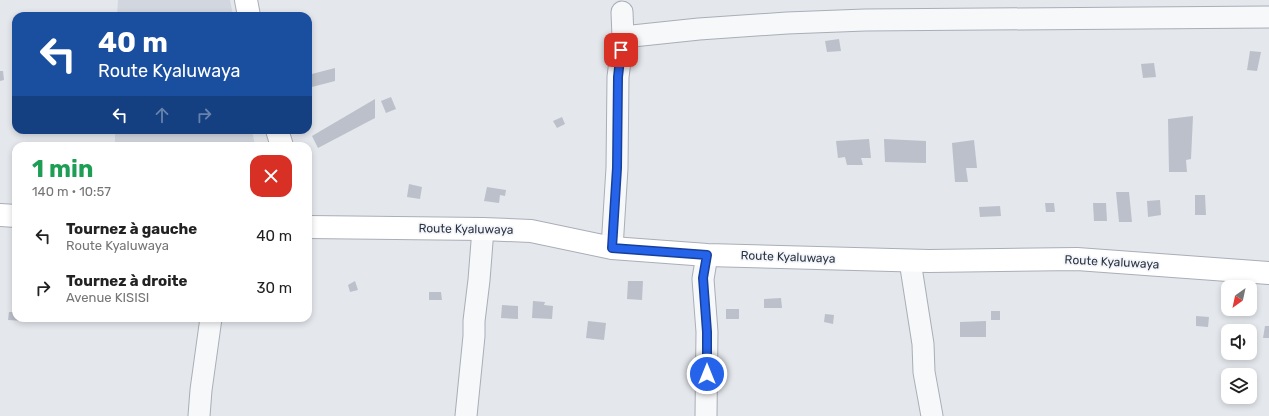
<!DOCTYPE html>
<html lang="fr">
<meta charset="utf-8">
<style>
body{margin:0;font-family:Rubik,sans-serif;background:#f2f2f2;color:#222;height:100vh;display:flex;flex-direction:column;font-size:15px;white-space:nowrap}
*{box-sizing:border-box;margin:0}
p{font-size:13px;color:#767676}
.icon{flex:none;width:22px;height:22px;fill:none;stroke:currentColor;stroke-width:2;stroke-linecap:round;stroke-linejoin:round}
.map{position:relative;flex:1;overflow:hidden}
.details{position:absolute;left:12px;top:142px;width:300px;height:180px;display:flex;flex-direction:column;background:#fff;border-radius:12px;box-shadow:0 2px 6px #0003}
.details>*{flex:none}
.banner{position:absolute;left:12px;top:12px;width:300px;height:122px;border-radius:12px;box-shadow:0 2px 6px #0003;background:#1a4fa0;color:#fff;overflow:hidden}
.needle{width:26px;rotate:213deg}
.controls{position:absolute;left:1221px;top:280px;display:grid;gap:8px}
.controls a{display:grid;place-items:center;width:36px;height:36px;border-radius:8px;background:#fff;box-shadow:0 2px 6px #0003;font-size:20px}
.pin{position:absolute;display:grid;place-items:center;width:34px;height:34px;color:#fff;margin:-17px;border-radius:8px;box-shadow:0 2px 6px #0006}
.me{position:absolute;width:44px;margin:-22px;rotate:0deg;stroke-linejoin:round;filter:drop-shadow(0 0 3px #0008)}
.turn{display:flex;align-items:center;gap:14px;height:84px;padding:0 20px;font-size:18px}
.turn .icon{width:52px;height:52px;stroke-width:2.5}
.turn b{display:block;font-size:28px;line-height:34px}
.lanes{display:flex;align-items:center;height:38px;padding:0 20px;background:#0003;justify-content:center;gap:20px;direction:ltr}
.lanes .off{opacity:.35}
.round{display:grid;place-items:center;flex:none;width:42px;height:42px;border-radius:12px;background:#f2f2f2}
.head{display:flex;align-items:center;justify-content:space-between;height:68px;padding:0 20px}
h1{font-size:24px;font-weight:700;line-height:30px;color:#1e9e55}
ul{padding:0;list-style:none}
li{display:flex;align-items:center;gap:12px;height:52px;padding:0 20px}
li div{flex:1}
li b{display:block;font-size:15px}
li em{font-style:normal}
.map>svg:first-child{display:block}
</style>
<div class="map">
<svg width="1269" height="416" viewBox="0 0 1269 416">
<rect width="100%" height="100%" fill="#e4e7ec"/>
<!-- built -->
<g fill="#d2d6de">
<path d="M 118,0 L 230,0 L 233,16 L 117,16 Z"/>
<path d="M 115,130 L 252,130 L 255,146 L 115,146 Z"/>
</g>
<!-- building -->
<g fill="#bbc0ca">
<path d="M 839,39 L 841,51 L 827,52 L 825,41 Z"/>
<path d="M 1250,51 L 1261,52 L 1257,71 L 1247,70 Z"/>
<path d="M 1154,63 L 1156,77 L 1143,78 L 1141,64 Z"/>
<path d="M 335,68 L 335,81 L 308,88 L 308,75 Z"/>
<path d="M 0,71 L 3,71 L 4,80 L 0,81 Z"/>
<path d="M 391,97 L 396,109 L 386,113 L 381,101 Z"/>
<path d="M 375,99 L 375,118 L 318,148 L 312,136 Z"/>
<path d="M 1193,116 L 1191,159 L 1186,160 L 1187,172 L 1169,172 L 1168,119 Z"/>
<path d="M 562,117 L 565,124 L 557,128 L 553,121 Z"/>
<path d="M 869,139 L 871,158 L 861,158 L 863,165 L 847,165 L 845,157 L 838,158 L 836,141 Z"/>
<path d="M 884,139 L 926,141 L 926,163 L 885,162 Z"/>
<path d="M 974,140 L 977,168 L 966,168 L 968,182 L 955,182 L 952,143 Z"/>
<path d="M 70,143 L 70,146 L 57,146 L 57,145 Z"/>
<path d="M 409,184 L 422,187 L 420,199 L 407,197 Z"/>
<path d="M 487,187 L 506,190 L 505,196 L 500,195 L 499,203 L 484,201 Z"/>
<path d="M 1116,192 L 1129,192 L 1132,222 L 1119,222 Z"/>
<path d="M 1195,195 L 1205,195 L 1206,215 L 1195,215 Z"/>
<path d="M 1160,200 L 1161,215 L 1148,217 L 1147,201 Z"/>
<path d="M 1045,203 L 1054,203 L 1055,212 L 1046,212 Z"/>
<path d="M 1093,203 L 1106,203 L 1107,221 L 1094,221 Z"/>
<path d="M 1000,206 L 1001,216 L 980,217 L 979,207 Z"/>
<path d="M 355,281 L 358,290 L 350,292 L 348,285 Z"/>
<path d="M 628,281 L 643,281 L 642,300 L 627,299 Z"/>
<path d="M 429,292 L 441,292 L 442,300 L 429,300 Z"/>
<path d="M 781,298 L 782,308 L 764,308 L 764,299 Z"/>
<path d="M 533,301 L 545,302 L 544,305 L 553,306 L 552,319 L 532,318 Z"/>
<path d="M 502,305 L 518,306 L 518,319 L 501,318 Z"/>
<rect x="726" y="309" width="13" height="10"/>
<rect x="991" y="311" width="9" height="9"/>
<path d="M 9,312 L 16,312 L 16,318 L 25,318 L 25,321 L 8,320 Z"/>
<path d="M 825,314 L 834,315 L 833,324 L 824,322 Z"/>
<path d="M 1196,316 L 1209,317 L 1208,327 L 1196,326 Z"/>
<path d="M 588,321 L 606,323 L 604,340 L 586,338 Z"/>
<path d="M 986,321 L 986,337 L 960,337 L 960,322 Z"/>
<path d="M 1265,326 L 1269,326 L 1269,338 L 1263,338 Z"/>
</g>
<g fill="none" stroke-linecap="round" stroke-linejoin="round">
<!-- street casing -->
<g stroke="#a9aeb7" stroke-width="23">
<g id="street">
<path d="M 623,37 L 699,29 L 787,23 L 865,20 L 1269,17"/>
<path d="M 612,248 L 617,168 L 618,77 L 623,37 L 622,12"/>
<path d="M 910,261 L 923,344 L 924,372 L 932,416"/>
<path d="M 199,416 L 201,390 L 211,318"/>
<path d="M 466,416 L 474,336 L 474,321 L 479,280 L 483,229"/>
<path d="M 706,416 L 707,332 L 703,279 L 707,255"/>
</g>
</g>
<!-- secondary casing -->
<g stroke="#a9aeb7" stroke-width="24">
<g id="secondary">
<path d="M 246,0 L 249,16"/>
<path d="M 277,130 L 282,146"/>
<path d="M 0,215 L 16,216"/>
<path d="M 308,227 L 483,229 L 531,231 L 612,248 L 707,255 L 929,261 L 1077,259 L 1269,273"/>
</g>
</g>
<!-- street -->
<use href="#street" stroke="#f7f8fa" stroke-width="21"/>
<!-- secondary -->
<use href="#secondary" stroke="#fff" stroke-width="22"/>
</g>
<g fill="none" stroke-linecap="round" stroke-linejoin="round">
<!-- route casing -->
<g stroke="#184099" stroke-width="10">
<path id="route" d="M 621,50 L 618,77 L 617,168 L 612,248 L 707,255 L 703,278 L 707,332 L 707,374"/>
</g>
<!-- route -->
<use href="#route" stroke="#2563eb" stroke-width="7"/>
</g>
<g text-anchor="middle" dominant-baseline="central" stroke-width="3.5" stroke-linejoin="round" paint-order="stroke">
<!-- street labels -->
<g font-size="12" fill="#2b3445" stroke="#f4f6f9">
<text transform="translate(466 229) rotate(1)">Route Kyaluwaya</text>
<text transform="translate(788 257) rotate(2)">Route Kyaluwaya</text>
<text transform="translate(1112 262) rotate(3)">Route Kyaluwaya</text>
</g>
</g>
</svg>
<div class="controls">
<a><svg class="needle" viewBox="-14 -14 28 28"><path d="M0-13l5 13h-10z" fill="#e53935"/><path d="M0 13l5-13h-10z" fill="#767676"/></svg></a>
<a><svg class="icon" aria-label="sound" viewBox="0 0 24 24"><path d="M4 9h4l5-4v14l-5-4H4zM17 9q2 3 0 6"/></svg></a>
<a><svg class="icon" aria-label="layers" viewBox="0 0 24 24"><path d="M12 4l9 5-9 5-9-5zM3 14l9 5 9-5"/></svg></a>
</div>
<div class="pin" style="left:621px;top:50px;background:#d93025"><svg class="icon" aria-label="arrive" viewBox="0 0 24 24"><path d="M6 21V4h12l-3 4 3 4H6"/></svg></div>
<svg class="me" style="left:707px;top:374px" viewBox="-20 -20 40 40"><circle r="17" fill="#2563eb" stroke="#fff" stroke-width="3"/><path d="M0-11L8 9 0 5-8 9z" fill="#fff"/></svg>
<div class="banner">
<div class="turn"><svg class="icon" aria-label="left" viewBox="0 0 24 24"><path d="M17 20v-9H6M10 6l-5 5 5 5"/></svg><div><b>40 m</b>Route Kyaluwaya</div></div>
<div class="lanes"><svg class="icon" aria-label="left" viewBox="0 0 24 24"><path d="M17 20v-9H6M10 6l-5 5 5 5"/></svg><svg class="icon off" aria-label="ahead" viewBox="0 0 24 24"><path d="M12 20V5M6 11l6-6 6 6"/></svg><svg class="icon off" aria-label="right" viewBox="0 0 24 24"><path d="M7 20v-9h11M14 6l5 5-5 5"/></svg></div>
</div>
<section class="details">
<div class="head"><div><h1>1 min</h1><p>140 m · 10:57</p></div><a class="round" style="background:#d93025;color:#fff"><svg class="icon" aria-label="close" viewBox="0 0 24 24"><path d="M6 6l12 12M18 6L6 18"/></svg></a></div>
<ul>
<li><svg class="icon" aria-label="left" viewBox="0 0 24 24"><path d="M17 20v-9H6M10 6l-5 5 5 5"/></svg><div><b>Tournez à gauche</b><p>Route Kyaluwaya</p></div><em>40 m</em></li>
<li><svg class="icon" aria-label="right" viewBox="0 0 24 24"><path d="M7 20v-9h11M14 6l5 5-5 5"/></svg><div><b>Tournez à droite</b><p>Avenue KISISI</p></div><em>30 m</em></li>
</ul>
</section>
</div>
